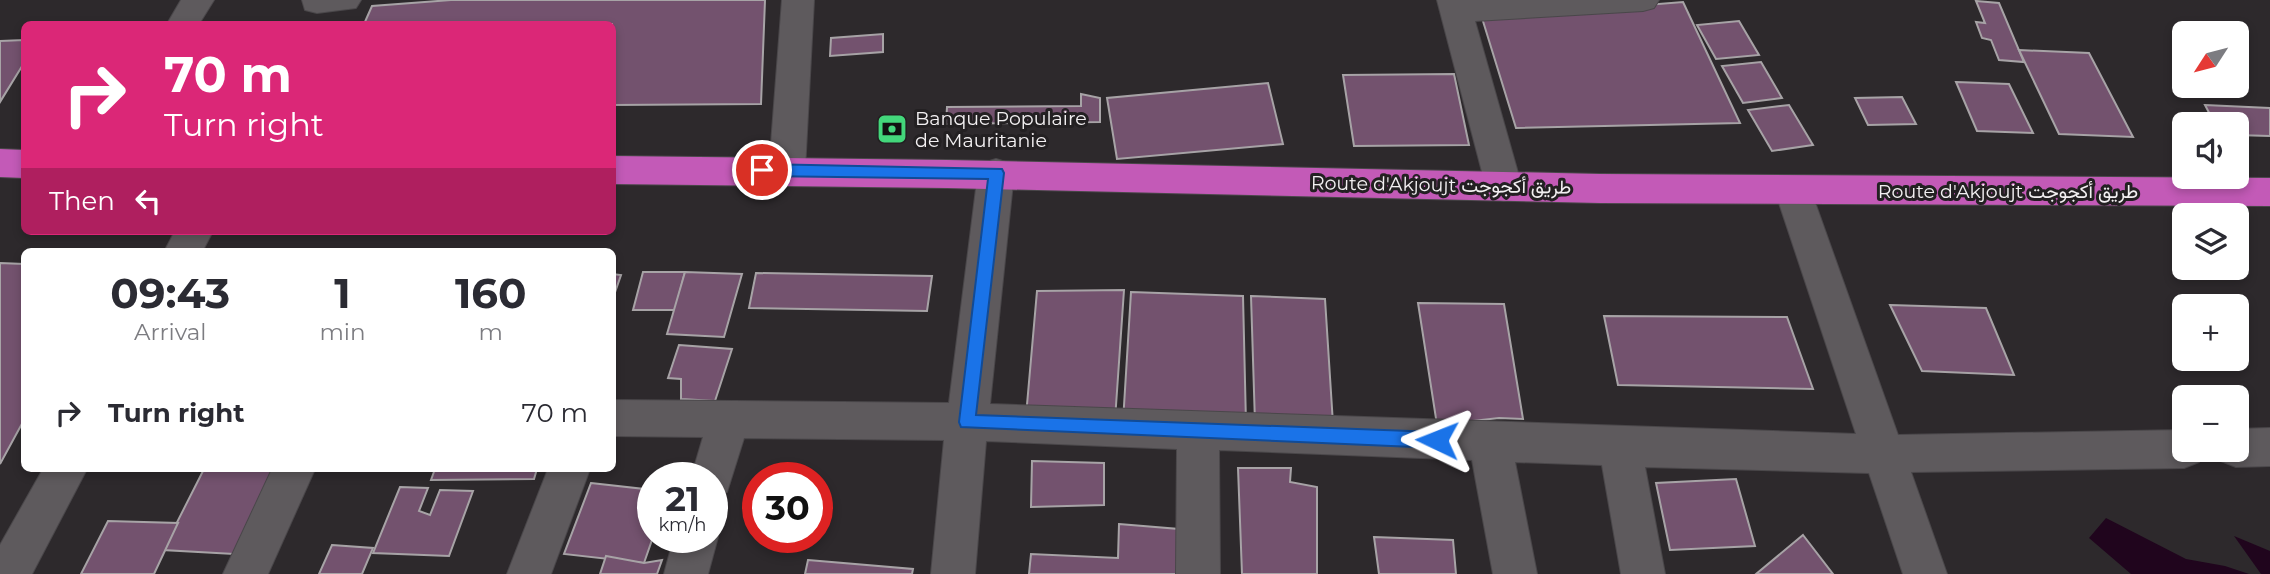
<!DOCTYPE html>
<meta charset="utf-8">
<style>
body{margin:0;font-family:Montserrat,Vazirmatn,sans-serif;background:#f2f2f3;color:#2b2b33;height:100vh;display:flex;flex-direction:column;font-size:26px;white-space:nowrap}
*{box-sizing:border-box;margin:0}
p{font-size:23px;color:#7c7c81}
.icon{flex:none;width:38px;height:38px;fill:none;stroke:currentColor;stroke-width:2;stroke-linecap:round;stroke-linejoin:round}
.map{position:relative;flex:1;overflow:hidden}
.sheet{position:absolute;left:21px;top:248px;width:595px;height:224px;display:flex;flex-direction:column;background:#fff;border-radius:10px;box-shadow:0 4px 10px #0003}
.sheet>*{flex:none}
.banner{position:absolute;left:21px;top:21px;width:595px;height:214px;border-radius:10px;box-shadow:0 4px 10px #0003;background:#db2777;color:#fff;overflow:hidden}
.needle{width:46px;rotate:234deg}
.fabs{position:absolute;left:2172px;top:21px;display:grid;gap:14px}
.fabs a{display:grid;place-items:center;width:77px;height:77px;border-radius:10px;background:#fff;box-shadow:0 4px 10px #0003;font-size:35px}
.speed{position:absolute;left:637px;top:462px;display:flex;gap:14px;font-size:35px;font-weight:700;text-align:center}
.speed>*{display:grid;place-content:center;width:91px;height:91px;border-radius:50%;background:#fff;box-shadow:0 4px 10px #0003;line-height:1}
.speed small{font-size:18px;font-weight:400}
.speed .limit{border:10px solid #d22;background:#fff;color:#111}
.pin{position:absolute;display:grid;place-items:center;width:60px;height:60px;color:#fff;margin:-30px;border:4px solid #fff;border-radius:50%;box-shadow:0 2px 7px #0007}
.me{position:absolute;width:77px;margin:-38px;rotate:272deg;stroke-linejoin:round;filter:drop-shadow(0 0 5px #0008)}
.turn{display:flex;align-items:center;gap:24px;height:147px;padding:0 28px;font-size:32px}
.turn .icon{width:91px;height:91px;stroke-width:2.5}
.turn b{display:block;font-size:49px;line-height:60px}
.then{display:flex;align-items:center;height:66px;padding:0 28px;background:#0003;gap:14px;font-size:26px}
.eta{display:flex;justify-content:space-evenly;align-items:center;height:119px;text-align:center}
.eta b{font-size:42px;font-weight:700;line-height:49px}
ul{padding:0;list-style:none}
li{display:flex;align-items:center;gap:21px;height:91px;padding:0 28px}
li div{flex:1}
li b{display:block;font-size:26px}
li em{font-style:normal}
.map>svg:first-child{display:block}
</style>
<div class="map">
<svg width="2270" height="574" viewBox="0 0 2270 574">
<rect width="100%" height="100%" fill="#2d292c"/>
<!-- water -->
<g fill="#20051d">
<path d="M 2106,518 L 2186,559 L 2225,566 L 2249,574 L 2131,574 L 2089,538 Z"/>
<path d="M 2234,536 L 2270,551 L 2270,574 L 2261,574 Z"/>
</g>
<!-- building -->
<g fill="#73526e" stroke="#a7a3a6" stroke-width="2">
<path d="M 451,0 L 765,0 L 761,104 L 612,105 L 612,24 L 364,24 L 372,6 Z"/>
<path d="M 1976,1 L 1999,3 L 2024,62 L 1999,60 L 1991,40 L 1982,38 L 1976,22 L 1985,23 Z"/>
<path d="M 1683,2 L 1740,123 L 1516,128 L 1482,18 Z"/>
<path d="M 1739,21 L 1759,55 L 1716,59 L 1697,25 Z"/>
<path d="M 883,34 L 883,52 L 830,56 L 831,38 Z"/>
<path d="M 24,40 L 24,63 L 0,102 L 0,41 Z"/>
<path d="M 2019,50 L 2089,53 L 2133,137 L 2059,134 Z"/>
<path d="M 1761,62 L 1782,98 L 1743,103 L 1722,66 Z"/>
<path d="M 1454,74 L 1469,145 L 1354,146 L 1343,75 Z"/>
<path d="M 1956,82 L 2009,84 L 2033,133 L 1977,131 Z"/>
<path d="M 1268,83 L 1283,144 L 1117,159 L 1107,98 Z"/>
<path d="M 1081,94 L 1100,98 L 1100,122 L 946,124 L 947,107 L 1081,106 Z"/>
<path d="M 1902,97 L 1916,124 L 1868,125 L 1855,98 Z"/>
<path d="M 1789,105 L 1813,145 L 1772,151 L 1748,110 Z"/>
<path d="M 2205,105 L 2270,108 L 2270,136 L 2236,135 L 2236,124 L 2215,124 Z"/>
<path d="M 0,263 L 24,264 L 24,420 L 0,464 Z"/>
<path d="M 643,272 L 685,272 L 675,310 L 633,310 Z"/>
<path d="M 685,272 L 742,274 L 724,337 L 667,334 Z"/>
<path d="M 756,273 L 932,276 L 927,311 L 749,308 Z"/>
<path d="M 612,274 L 621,275 L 612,301 Z"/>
<path d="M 1124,290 L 1115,420 L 1026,416 L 1037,291 Z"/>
<path d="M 1131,292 L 1243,296 L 1246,424 L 1123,422 Z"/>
<path d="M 1251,296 L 1325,299 L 1333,424 L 1255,423 Z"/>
<path d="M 1418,303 L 1504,304 L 1523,419 L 1499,418 L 1437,425 Z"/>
<path d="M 1890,305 L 1986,308 L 2014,375 L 1922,371 Z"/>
<path d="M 1604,316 L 1787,317 L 1813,389 L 1618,385 Z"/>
<path d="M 679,345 L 732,349 L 715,401 L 681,399 L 681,379 L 668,378 Z"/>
<path d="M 1032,461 L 1104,463 L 1104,505 L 1031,507 Z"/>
<path d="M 1238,468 L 1291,468 L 1290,482 L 1317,487 L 1317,574 L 1242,574 Z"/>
<path d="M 204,469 L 274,469 L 234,554 L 163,550 Z"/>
<path d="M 435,469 L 537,469 L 534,479 L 431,480 Z"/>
<path d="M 1736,479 L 1755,546 L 1670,550 L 1656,483 Z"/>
<path d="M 591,483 L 653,490 L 653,537 L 644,563 L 564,554 Z"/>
<path d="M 400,487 L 428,488 L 419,511 L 430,515 L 440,490 L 473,491 L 449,556 L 373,553 Z"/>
<path d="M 108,521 L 178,523 L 154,574 L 81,574 Z"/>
<path d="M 1119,524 L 1191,530 L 1191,574 L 1029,574 L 1031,554 L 1118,558 Z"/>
<path d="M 1803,535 L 1833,574 L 1756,574 Z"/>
<path d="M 1374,537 L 1453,540 L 1456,574 L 1379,574 Z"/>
<path d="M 332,545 L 373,548 L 362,574 L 319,574 Z"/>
<path d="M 606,556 L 644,563 L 662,560 L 657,574 L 600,574 Z"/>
<path d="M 808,560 L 913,569 L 912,574 L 805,574 Z"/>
</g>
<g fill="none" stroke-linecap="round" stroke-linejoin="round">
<!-- street casing -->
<g stroke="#4a474a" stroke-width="2">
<g id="street">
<path d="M 181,0 L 214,0 L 199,24 L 167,24 Z"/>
<path d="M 302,0 L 361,0 L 356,8 L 317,13 L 305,10 Z"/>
<path d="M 782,0 L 814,0 L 805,170 L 800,180 L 787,184 L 774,180 L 769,170 Z"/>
<path d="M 1437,0 L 1659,0 L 1654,8 L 1643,11 L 1475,21 L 1522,187 L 1517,197 L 1504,201 L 1491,197 L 1486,187 Z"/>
<path d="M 996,159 L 1009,163 L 1014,173 L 990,404 L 1856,434 L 1775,191 L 1780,181 L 1793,177 L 1806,181 L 1811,191 L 1898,435 L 2184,430 L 2184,450 L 2205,450 L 2199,462 L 2184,468 L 1911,472 L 1947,574 L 1903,574 L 1869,473 L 1645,467 L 1665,574 L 1621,574 L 1602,465 L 1515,462 L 1537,574 L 1493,574 L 1472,460 L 1219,450 L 1220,574 L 1176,574 L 1177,449 L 986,441 L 975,574 L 931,574 L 944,440 L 744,438 L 727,492 L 712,497 L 712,478 L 691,478 L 703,437 L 612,436 L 612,400 L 949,403 L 978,173 L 983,163 Z"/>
<path d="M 175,231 L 213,231 L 202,252 L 164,252 Z"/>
<path d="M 2270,428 L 2270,466 L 2236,467 L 2221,461 L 2216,450 L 2236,450 L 2236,429 Z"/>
<path d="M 43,469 L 87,469 L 32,574 L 0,574 L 0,545 Z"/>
<path d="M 272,469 L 315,469 L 268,574 L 223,574 Z"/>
<path d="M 548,469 L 590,469 L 551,574 L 507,574 Z"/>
<path d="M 712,524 L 718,537 L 708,574 L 664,574 L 674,537 L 712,537 Z"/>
</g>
</g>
<!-- highway casing -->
<g stroke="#4a474a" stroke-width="2">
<g id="highway">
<path d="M 0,149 L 24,150 L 24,178 L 0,177 Z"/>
<path d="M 612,156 L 947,160 L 1600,174 L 2270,178 L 2270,206 L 1600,203 L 947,188 L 612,184 Z"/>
</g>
</g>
<!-- street -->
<use href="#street" fill="#5e5a5d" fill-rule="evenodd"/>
<!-- highway -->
<use href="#highway" fill="#c35ab7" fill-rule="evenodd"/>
</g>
<!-- route -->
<path fill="#1a73e8" stroke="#114b97" stroke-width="2" d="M 762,164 L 1002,169 L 1004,173 L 976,415 L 1437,432 L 1443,434 L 1446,440 L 1443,445 L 1437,448 L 961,427 L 959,422 L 988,179 L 762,176 L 755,170 Z"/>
<!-- icons -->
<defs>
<g id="bank-square" transform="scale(1.575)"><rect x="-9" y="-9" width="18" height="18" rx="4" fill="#43d77b" stroke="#232022"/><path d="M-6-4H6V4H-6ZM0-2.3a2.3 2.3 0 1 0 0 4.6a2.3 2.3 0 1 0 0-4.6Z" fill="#111"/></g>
</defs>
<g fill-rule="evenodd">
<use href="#bank-square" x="892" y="129"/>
</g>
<g text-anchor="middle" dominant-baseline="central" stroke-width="6" stroke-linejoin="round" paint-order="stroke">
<!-- poi labels -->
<g font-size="19" fill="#f3f0f2" stroke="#232022" text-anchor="start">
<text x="915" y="118">Banque Populaire<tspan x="915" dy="22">de Mauritanie</tspan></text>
</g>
<!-- street labels -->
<g font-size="19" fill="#f3f0f2" stroke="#232022">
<text transform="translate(1441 185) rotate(1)">Route d'Akjoujt طريق أكجوجت</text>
<text x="2008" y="191">Route d'Akjoujt طريق أكجوجت</text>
</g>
</g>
</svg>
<div class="fabs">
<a><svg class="needle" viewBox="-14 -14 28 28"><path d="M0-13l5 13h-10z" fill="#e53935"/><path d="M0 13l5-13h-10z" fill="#7c7c81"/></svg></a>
<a><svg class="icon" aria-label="sound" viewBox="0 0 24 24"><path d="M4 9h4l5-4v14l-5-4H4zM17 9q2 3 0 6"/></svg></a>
<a><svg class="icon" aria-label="layers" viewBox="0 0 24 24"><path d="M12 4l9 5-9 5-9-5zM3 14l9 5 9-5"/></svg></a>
<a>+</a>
<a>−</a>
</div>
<div class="speed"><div>21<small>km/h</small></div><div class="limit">30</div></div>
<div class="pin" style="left:762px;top:170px;background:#d93025"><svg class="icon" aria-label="arrive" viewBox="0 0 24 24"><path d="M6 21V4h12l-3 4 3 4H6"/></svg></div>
<svg class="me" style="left:1437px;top:440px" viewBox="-20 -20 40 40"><path d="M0-17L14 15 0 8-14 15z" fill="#1a73e8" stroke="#fff" stroke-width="4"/></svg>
<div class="banner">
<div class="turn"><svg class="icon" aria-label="right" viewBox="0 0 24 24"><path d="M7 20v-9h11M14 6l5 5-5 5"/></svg><div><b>70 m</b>Turn right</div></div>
<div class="then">Then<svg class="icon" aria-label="left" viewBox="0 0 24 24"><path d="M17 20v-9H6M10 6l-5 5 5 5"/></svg></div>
</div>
<section class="sheet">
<div class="eta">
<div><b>09:43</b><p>Arrival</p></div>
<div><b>1</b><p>min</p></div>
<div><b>160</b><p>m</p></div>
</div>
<ul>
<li><svg class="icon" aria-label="right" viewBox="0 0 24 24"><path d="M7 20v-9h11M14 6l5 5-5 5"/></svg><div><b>Turn right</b></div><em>70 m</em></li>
</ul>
</section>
</div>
